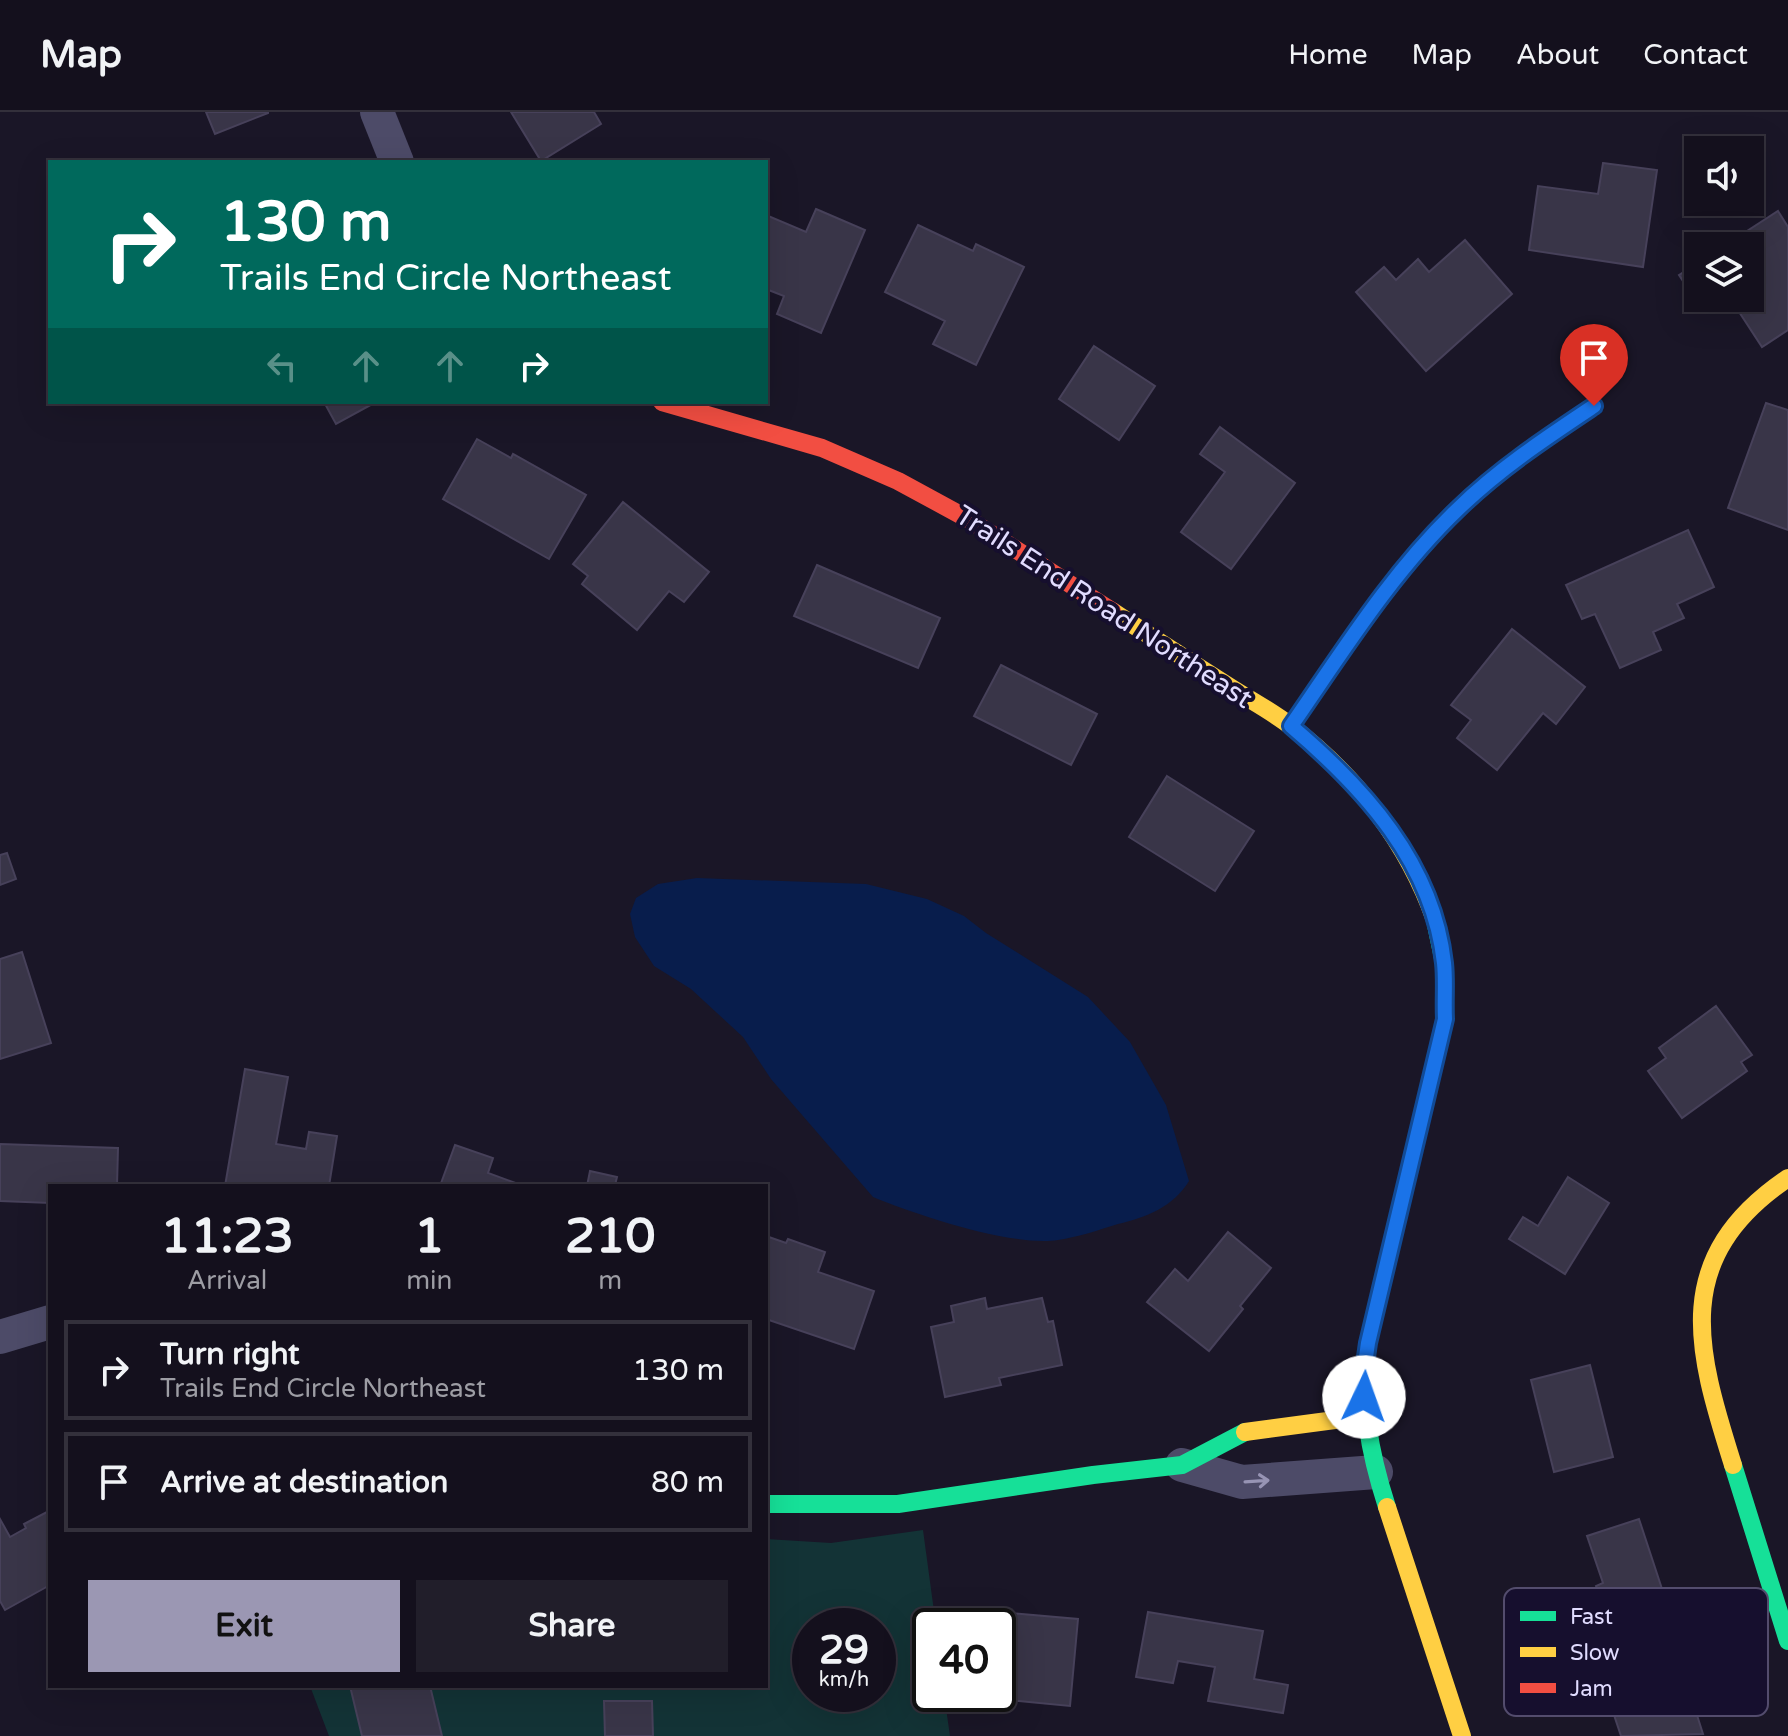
<!DOCTYPE html>
<style>
body{margin:0;font-family:"Varela Round",sans-serif;background:#211e2a;color:#f1f3f6;height:100vh;display:flex;flex-direction:column;font-size:30px;white-space:nowrap}
*{box-sizing:border-box;margin:0}
p{font-size:26px;color:#9d9da4}
.icon{flex:none;width:44px;height:44px;fill:none;stroke:currentColor;stroke-width:2;stroke-linecap:round;stroke-linejoin:round}
.map{position:relative;flex:1;overflow:hidden}
.side{position:absolute;left:48px;top:1072px;width:720px;height:504px;display:flex;flex-direction:column;background:#14101d;border-radius:0px;box-shadow:0 8px 32px #0002,0 0 0 2px #33303b}
.side>*{flex:none}
.top-card{position:absolute;left:48px;top:48px;width:720px;height:244px;border-radius:0px;box-shadow:0 8px 32px #0002,0 0 0 2px #33303b;background:#00695c;color:#fff;overflow:hidden}
.tools{position:absolute;left:1684px;top:24px;display:grid;gap:16px}
.tools a{display:grid;place-items:center;width:80px;height:80px;border-radius:0px;background:#14101d;box-shadow:0 8px 32px #0002,0 0 0 2px #33303b;font-size:40px}
.speed{position:absolute;left:792px;top:1496px;display:flex;gap:16px;font-size:40px;font-weight:700;text-align:center}
.speed>*{display:grid;place-content:center;width:104px;height:104px;border-radius:50%;background:#14101d;box-shadow:0 8px 32px #0002,0 0 0 2px #33303b;line-height:1}
.speed small{font-size:20px;font-weight:400}
.speed .limit{border:4px solid #111;border-radius:12px;background:#fff;color:#111}
.pin{position:absolute;display:grid;place-items:center;width:68px;height:68px;color:#fff;margin:-82px -34px;border-radius:50% 50% 50% 0;rotate:-45deg;box-shadow:0 0 8px #0007}
.pin .icon{rotate:45deg}
.me{position:absolute;width:88px;margin:-44px;rotate:3deg;stroke-linejoin:round;filter:drop-shadow(0 0 6px #0008)}
.turn{display:flex;align-items:center;gap:28px;height:168px;padding:0 40px;font-size:36px}
.turn .icon{width:104px;height:104px;stroke-width:2.5}
.turn b{display:block;font-size:56px;line-height:68px}
.lanes{display:flex;align-items:center;height:76px;padding:0 40px;background:#0003;justify-content:center;gap:40px;direction:ltr}
.lanes .off{opacity:.35}
.eta{display:flex;justify-content:space-evenly;align-items:center;height:136px;text-align:center}
.eta b{font-size:48px;font-weight:800;line-height:56px}
.button{display:flex;gap:16px;margin-top:auto;padding:16px 40px}
.button a{flex:1;height:92px;border-radius:0px;background:#9b97b3;color:#111;font-size:32px;font-weight:800;line-height:92px;text-align:center}
.button a+a{background:#211e2a;color:#f1f3f6}
ul{padding:0;list-style:none}
li{display:flex;align-items:center;gap:24px;height:100px;margin:0 16px 12px;padding:0 24px;border:4px solid #33303b;border-radius:0px}
li div{flex:1}
li b{display:block;font-size:30px}
li em{font-style:normal}
header{display:flex;align-items:center;gap:48px;box-sizing:border-box;height:112px;padding:0 40px;background:#14101d;border-bottom:2px solid #33303b}
header strong{font-size:38px}
nav{display:flex;gap:44px;margin-inline-start:auto;font-size:28px}
.map>svg:first-child{display:block}
</style>
<header>
<strong>Map</strong>
<nav><a>Home</a><a>Map</a><a>About</a><a>Contact</a></nav>
</header>
<div class="map">
<svg width="1788" height="1624" viewBox="0 0 1788 1624">
<rect width="100%" height="100%" fill="#1a1627"/>
<!-- green -->
<path fill="#133336" fill-rule="evenodd" d="M 923,1418 L 936,1514 L 930,1514 L 930,1582 L 944,1582 L 950,1624 L 329,1624 L 310,1574 L 766,1574 L 766,1427 L 831,1431 ZM 810,1514 L 878,1514 L 878,1582 L 810,1582 Z"/>
<!-- water -->
<path fill="#081d4c" d="M 697,766 L 866,772 L 927,787 L 964,804 L 986,821 L 1088,885 L 1130,930 L 1166,993 L 1189,1069 C 1173,1095 1147,1105 1118,1112 C 1099,1118 1078,1125 1058,1128 C 1012,1135 917,1103 873,1085 L 771,967 L 743,925 L 691,877 L 654,854 L 635,825 L 630,802 L 636,786 L 658,772 Z"/>
<!-- building -->
<g fill="#393548" stroke="#47415a" stroke-width="2">
<path d="M 206,0 L 268,0 L 268,1 L 215,22 Z"/>
<path d="M 511,0 L 594,0 L 601,12 L 541,49 Z"/>
<path d="M 1603,51 L 1657,58 L 1643,155 L 1529,138 L 1538,74 L 1598,82 Z"/>
<path d="M 816,97 L 865,118 L 821,221 L 777,202 L 784,184 L 766,177 L 766,103 L 806,120 Z"/>
<path d="M 1778,99 L 1788,115 L 1788,218 L 1762,235 L 1730,186 L 1750,186 L 1750,134 L 1724,134 Z"/>
<path d="M 918,113 L 973,139 L 976,132 L 1024,155 L 976,253 L 933,232 L 945,209 L 885,180 Z"/>
<path d="M 1465,128 L 1512,182 L 1426,259 L 1356,180 L 1384,155 L 1396,168 L 1418,147 L 1429,160 Z"/>
<path d="M 1698,151 L 1698,186 L 1722,186 L 1702,198 L 1679,163 Z"/>
<path d="M 1094,234 L 1155,274 L 1119,328 L 1059,287 Z"/>
<path d="M 324,290 L 376,290 L 336,312 Z"/>
<path d="M 1766,291 L 1788,298 L 1788,418 L 1728,396 Z"/>
<path d="M 1220,315 L 1295,371 L 1231,457 L 1181,420 L 1225,360 L 1200,342 Z"/>
<path d="M 477,327 L 511,346 L 513,342 L 586,383 L 549,447 L 443,387 Z"/>
<path d="M 623,390 L 709,460 L 684,490 L 669,479 L 637,518 L 582,472 L 588,464 L 573,452 Z"/>
<path d="M 1688,418 L 1714,475 L 1677,492 L 1684,506 L 1653,520 L 1661,538 L 1620,556 L 1595,502 L 1582,507 L 1566,473 Z"/>
<path d="M 817,453 L 940,506 L 918,556 L 794,504 Z"/>
<path d="M 1512,517 L 1585,575 L 1556,612 L 1543,601 L 1497,658 L 1457,626 L 1471,608 L 1451,593 Z"/>
<path d="M 1001,553 L 1097,602 L 1071,653 L 974,604 Z"/>
<path d="M 1167,664 L 1254,719 L 1215,779 L 1129,725 Z"/>
<path d="M 7,741 L 16,767 L 0,773 L 0,743 Z"/>
<path d="M 22,840 L 51,931 L 0,947 L 0,847 Z"/>
<path d="M 1716,894 L 1752,943 L 1741,950 L 1747,959 L 1682,1006 L 1648,959 L 1666,946 L 1659,936 Z"/>
<path d="M 245,957 L 288,965 L 276,1032 L 306,1037 L 309,1020 L 337,1024 L 329,1074 L 225,1074 Z"/>
<path d="M 0,1032 L 118,1036 L 117,1074 L 50,1074 L 50,1091 L 0,1089 Z"/>
<path d="M 455,1033 L 493,1046 L 488,1061 L 524,1074 L 440,1074 Z"/>
<path d="M 590,1059 L 617,1065 L 615,1073 L 618,1074 L 587,1074 Z"/>
<path d="M 1568,1065 L 1609,1091 L 1565,1162 L 1509,1127 L 1523,1105 L 1538,1114 Z"/>
<path d="M 1228,1120 L 1271,1156 L 1240,1194 L 1243,1197 L 1209,1239 L 1147,1190 L 1175,1157 L 1188,1169 Z"/>
<path d="M 766,1124 L 786,1131 L 788,1127 L 825,1140 L 818,1160 L 874,1179 L 854,1237 L 769,1208 L 766,1217 Z"/>
<path d="M 985,1186 L 987,1197 L 1042,1186 L 1048,1210 L 1053,1209 L 1062,1253 L 999,1266 L 1001,1273 L 945,1285 L 931,1215 L 954,1210 L 951,1194 Z"/>
<path d="M 1590,1253 L 1613,1345 L 1554,1360 L 1531,1268 Z"/>
<path d="M 49,1399 L 50,1473 L 5,1498 L 0,1489 L 0,1407 L 10,1425 L 26,1416 L 24,1412 Z"/>
<path d="M 1639,1407 L 1666,1489 L 1607,1508 L 1596,1474 L 1603,1471 L 1587,1424 Z"/>
<path d="M 975,1498 L 1078,1507 L 1070,1594 L 1007,1588 L 1009,1570 L 998,1569 L 998,1514 L 974,1514 Z"/>
<path d="M 1148,1500 L 1263,1519 L 1254,1567 L 1288,1573 L 1283,1601 L 1208,1589 L 1215,1555 L 1178,1549 L 1173,1571 L 1136,1565 Z"/>
<path d="M 1682,1556 L 1703,1622 L 1621,1624 L 1613,1600 L 1628,1595 L 1622,1575 Z"/>
<path d="M 350,1574 L 430,1574 L 442,1624 L 362,1624 Z"/>
<path d="M 604,1589 L 652,1589 L 653,1624 L 605,1624 Z"/>
</g>
<g fill="none" stroke-linecap="round" stroke-linejoin="round">
<!-- street -->
<g stroke="#4d4b68" stroke-width="34">
<path d="M 377,0 L 397,50"/>
<path d="M 0,1225 L 50,1210"/>
<path d="M 1182,1353 L 1242,1370 L 1376,1360"/>
</g>
<!-- fast -->
<g stroke="#16e098" stroke-width="18">
<path d="M 1733,1353 L 1788,1529"/>
<path d="M 766,1392 L 898,1392 L 1093,1363 L 1182,1353 L 1245,1320"/>
<path d="M 1387,1395 C 1369,1339 1360,1290 1368,1231 L 1445,907 L 1444,851 L 1435,808"/>
</g>
<!-- slow -->
<g stroke="#ffcf43" stroke-width="18">
<path d="M 1112,499 C 1151,525 1191,550 1230,575 C 1250,588 1273,600 1292,615 C 1356,664 1408,731 1435,808"/>
<path d="M 1291,614 C 1343,539 1392,461 1458,397 C 1499,357 1547,326 1594,294"/>
<path d="M 1245,1320 L 1365,1304"/>
<path d="M 1733,1353 C 1696,1236 1670,1146 1788,1066"/>
<path d="M 1387,1395 L 1462,1624"/>
</g>
<!-- jam -->
<path stroke="#f24e42" stroke-width="18" d="M 662,290 L 822,336 L 898,369 L 968,407 L 1112,499"/>
</g>
<!-- one-way arrows -->
<defs><path id="oneway-shaft" d="M-6 0H5M1.5-3L5.5 0L1.5 3" fill="none" stroke-width="1.6" stroke-linecap="round" stroke-linejoin="round" transform="scale(2)"/></defs>
<use stroke="#9794b4" href="#oneway-shaft" transform="translate(1257 1369) rotate(-4)"/>
<g fill="none" stroke-linecap="round" stroke-linejoin="round">
<!-- route casing -->
<g stroke="#114b97" stroke-width="20">
<path id="route" d="M 1364,1285 L 1363,1266 L 1368,1231 L 1445,907 C 1444,888 1446,869 1444,851 C 1433,751 1364,676 1291,614 C 1343,539 1392,460 1458,397 C 1499,357 1546,326 1594,294"/>
</g>
<!-- route -->
<use href="#route" stroke="#1a73e8" stroke-width="14"/>
</g>
<g text-anchor="middle" dominant-baseline="central" stroke-width="8" stroke-linejoin="round" paint-order="stroke">
<!-- street labels -->
<g font-size="28" fill="#e1dcff" stroke="#160f2e">
<text transform="translate(1104 495) rotate(33)">Trails End Road Northeast</text>
</g>
</g>
<!-- legend -->
<rect x="1504" y="1476" width="264" height="128" rx="12" fill="#160f2e" stroke="#534c6d" stroke-width="2"/>
<rect x="1520" y="1499" width="36" height="10" fill="#16e098"/>
<rect x="1520" y="1535" width="36" height="10" fill="#ffcf43"/>
<rect x="1520" y="1571" width="36" height="10" fill="#f24e42"/>
<g font-size="22" fill="#e1dcff">
<text x="1570" y="1512">Fast</text>
<text x="1570" y="1548">Slow</text>
<text x="1570" y="1584">Jam</text>
</g>
</svg>
<div class="tools">
<a><svg class="icon" aria-label="sound" viewBox="0 0 24 24"><path d="M4 9h4l5-4v14l-5-4H4zM17 9q2 3 0 6"/></svg></a>
<a><svg class="icon" aria-label="layers" viewBox="0 0 24 24"><path d="M12 4l9 5-9 5-9-5zM3 14l9 5 9-5"/></svg></a>
</div>
<div class="speed"><div>29<small>km/h</small></div><div class="limit">40</div></div>
<div class="pin" style="left:1594px;top:294px;background:#d93025"><svg class="icon" aria-label="arrive" viewBox="0 0 24 24"><path d="M6 21V4h12l-3 4 3 4H6"/></svg></div>
<svg class="me" style="left:1364px;top:1285px" viewBox="-20 -20 40 40"><circle r="19" fill="#fff"/><path d="M0-13L10 11 0 6-10 11z" fill="#1a73e8"/></svg>
<div class="top-card">
<div class="turn"><svg class="icon" aria-label="right" viewBox="0 0 24 24"><path d="M7 20v-9h11M14 6l5 5-5 5"/></svg><div><b>130 m</b>Trails End Circle Northeast</div></div>
<div class="lanes"><svg class="icon off" aria-label="left" viewBox="0 0 24 24"><path d="M17 20v-9H6M10 6l-5 5 5 5"/></svg><svg class="icon off" aria-label="ahead" viewBox="0 0 24 24"><path d="M12 20V5M6 11l6-6 6 6"/></svg><svg class="icon off" aria-label="ahead" viewBox="0 0 24 24"><path d="M12 20V5M6 11l6-6 6 6"/></svg><svg class="icon" aria-label="right" viewBox="0 0 24 24"><path d="M7 20v-9h11M14 6l5 5-5 5"/></svg></div>
</div>
<section class="side">
<div class="eta">
<div><b>11:23</b><p>Arrival</p></div>
<div><b>1</b><p>min</p></div>
<div><b>210</b><p>m</p></div>
</div>
<ul>
<li><svg class="icon" aria-label="right" viewBox="0 0 24 24"><path d="M7 20v-9h11M14 6l5 5-5 5"/></svg><div><b>Turn right</b><p>Trails End Circle Northeast</p></div><em>130 m</em></li>
<li><svg class="icon" aria-label="arrive" viewBox="0 0 24 24"><path d="M6 21V4h12l-3 4 3 4H6"/></svg><div><b>Arrive at destination</b></div><em>80 m</em></li>
</ul>
<div class="button"><a>Exit</a><a>Share</a></div>
</section>
</div>
